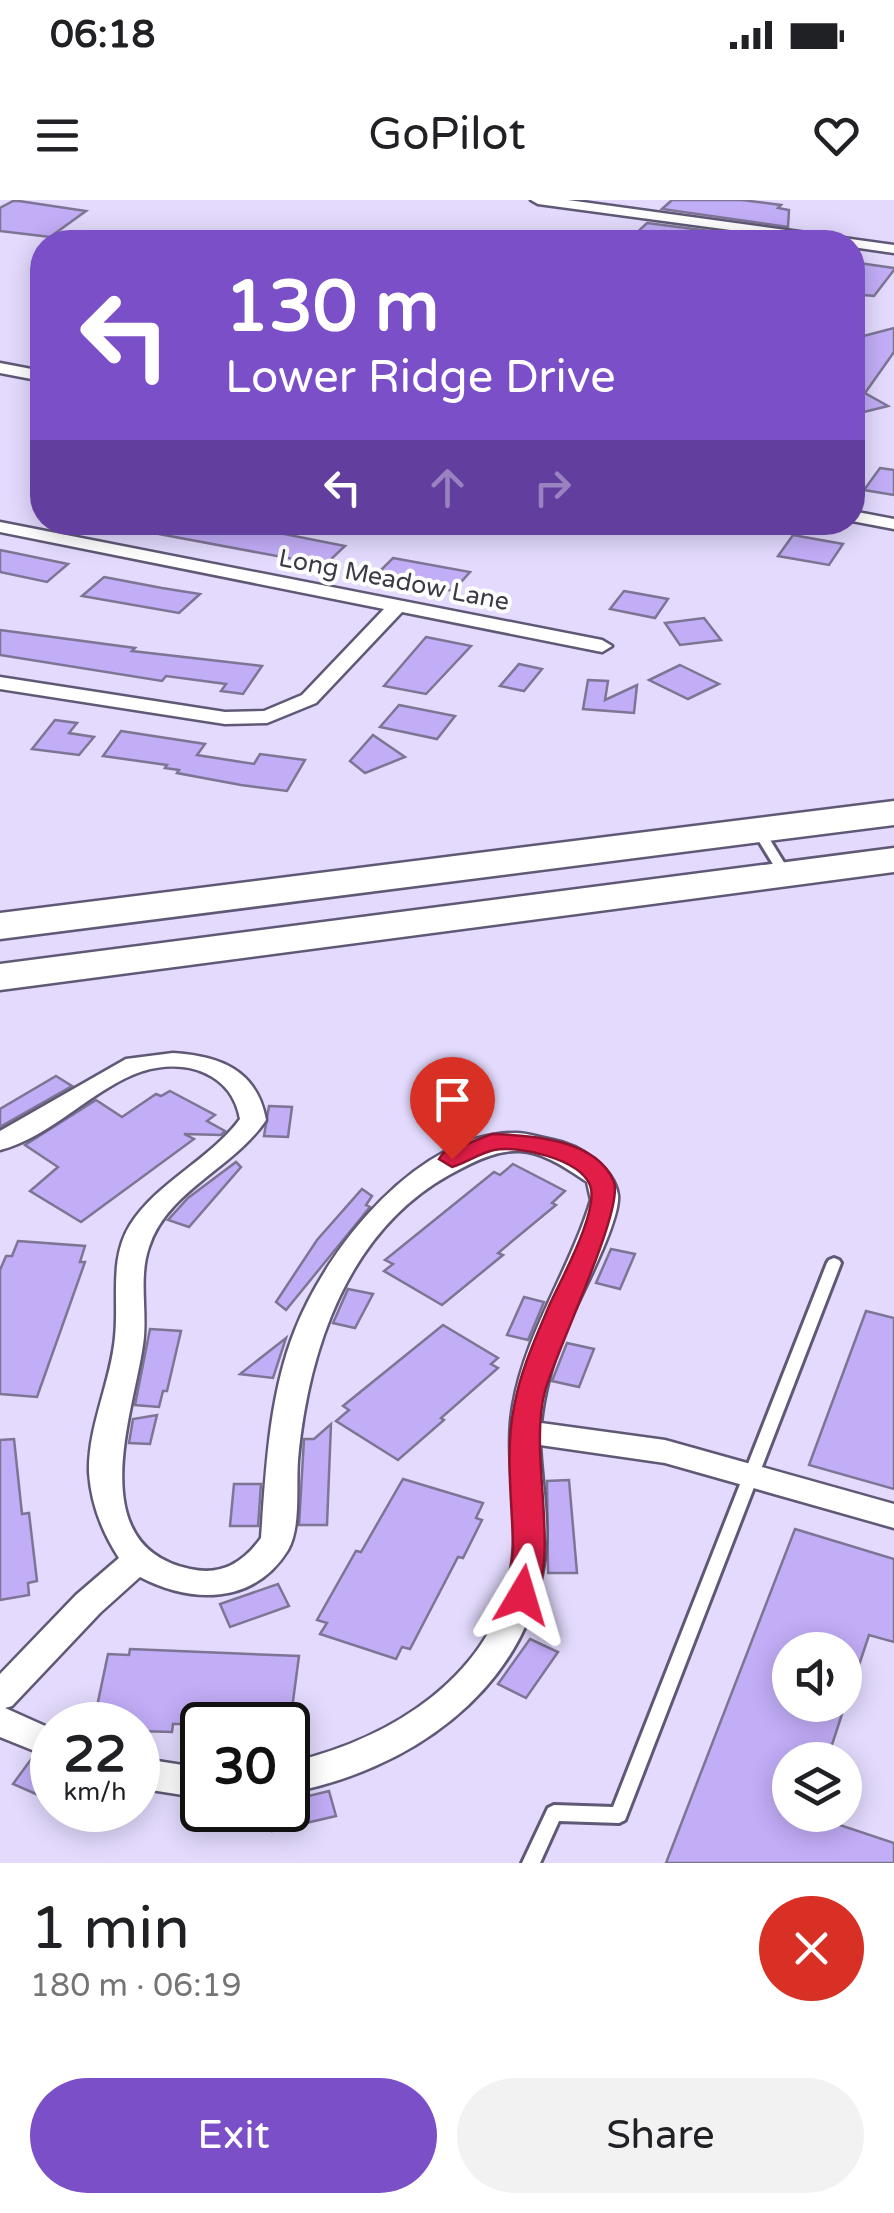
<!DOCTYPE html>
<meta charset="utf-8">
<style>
body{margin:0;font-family:"Varela Round",sans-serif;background:#f2f2f2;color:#202124;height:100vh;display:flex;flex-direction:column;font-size:38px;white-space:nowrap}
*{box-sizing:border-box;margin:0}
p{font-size:32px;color:#757577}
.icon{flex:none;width:55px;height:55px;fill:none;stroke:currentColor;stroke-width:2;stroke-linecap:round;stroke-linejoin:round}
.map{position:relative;height:1663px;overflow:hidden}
.drawer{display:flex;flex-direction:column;background:#fff;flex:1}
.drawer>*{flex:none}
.guide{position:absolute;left:30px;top:30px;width:835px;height:305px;border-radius:40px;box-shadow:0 5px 25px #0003;background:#7b4fc7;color:#fff;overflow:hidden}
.tools{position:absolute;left:772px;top:1432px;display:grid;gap:20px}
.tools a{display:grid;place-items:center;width:90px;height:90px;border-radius:50%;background:#fff;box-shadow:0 5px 25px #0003;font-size:50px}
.speed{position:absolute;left:30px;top:1502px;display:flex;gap:20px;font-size:50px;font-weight:700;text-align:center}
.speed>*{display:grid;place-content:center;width:130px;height:130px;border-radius:50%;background:#fff;box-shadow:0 5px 25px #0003;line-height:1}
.speed small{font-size:25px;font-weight:400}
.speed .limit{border:5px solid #111;border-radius:15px;background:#fff;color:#111}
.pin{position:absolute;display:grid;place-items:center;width:85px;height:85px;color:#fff;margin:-102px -42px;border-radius:50% 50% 50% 0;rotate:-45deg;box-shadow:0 0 10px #0007}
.pin .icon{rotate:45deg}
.me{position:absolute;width:110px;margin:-55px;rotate:7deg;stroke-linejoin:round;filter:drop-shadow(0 0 8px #0008)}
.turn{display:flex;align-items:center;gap:35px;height:210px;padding:0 30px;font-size:45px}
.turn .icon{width:130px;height:130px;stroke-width:2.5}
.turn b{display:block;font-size:70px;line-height:85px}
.lanes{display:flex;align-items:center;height:95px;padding:0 30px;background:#0003;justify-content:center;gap:50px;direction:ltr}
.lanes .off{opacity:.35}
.round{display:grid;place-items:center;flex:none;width:105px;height:105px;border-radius:52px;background:#f2f2f2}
.summary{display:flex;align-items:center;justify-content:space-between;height:170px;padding:0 30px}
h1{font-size:60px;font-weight:600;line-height:75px}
.primary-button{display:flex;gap:20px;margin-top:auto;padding:20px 30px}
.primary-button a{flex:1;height:115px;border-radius:60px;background:#7b4fc7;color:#fff;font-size:40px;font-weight:600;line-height:115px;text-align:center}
.primary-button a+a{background:#f2f2f2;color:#202124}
.status{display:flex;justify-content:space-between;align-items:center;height:70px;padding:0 50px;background:#fff;direction:ltr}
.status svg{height:28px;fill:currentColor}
header{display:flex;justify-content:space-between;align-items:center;height:130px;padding:0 30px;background:#fff;font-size:45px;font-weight:600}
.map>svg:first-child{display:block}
</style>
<div class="status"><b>06:18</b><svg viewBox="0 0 49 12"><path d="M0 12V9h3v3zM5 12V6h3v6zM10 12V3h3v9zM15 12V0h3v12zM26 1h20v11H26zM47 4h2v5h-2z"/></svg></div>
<header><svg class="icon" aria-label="menu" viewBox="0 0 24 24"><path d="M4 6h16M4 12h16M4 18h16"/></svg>GoPilot<svg class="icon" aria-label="heart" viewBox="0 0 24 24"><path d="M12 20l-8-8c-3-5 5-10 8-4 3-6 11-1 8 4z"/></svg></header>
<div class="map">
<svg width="894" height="1663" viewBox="0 0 894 1663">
<rect width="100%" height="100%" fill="#e3dafd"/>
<!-- building -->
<g fill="#c2adf7" stroke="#7d7594" stroke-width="2.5">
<path d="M 672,0 L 742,0 L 781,5 L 778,8 L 789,10 L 788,27 L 662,9 Z"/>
<path d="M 13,1 L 19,1 L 86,11 L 50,37 L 0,31 L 0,8 Z"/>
<path d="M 647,23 L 787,41 L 787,42 L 658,42 L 630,39 Z"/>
<path d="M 852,62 L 894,68 L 894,70 L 874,96 L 852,94 Z"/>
<path d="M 894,128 L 894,152 L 865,193 L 888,206 L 852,215 L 852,139 Z"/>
<path d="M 880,268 L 894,270 L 894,295 L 864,290 Z"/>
<path d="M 149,322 L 224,322 L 345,346 L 325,365 L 148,332 Z"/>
<path d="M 793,335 L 843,344 L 829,365 L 778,356 Z"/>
<path d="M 0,350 L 68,364 L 47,382 L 0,372 Z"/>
<path d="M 393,358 L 470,372 L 453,391 L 375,376 Z"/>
<path d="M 104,377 L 162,388 L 200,394 L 179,413 L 82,396 Z"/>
<path d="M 624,391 L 668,399 L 655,418 L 610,409 Z"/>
<path d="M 704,418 L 721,440 L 680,445 L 665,423 Z"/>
<path d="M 0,430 L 135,448 L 132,451 L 262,466 L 243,494 L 221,491 L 226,484 L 166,476 L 162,481 L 0,455 Z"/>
<path d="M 426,437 L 471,446 L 426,494 L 384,486 Z"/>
<path d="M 519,464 L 542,469 L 524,491 L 500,486 Z"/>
<path d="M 680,465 L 719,484 L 688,499 L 649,480 Z"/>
<path d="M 588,480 L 608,481 L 605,500 L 637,485 L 634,513 L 583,509 Z"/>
<path d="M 399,505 L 455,516 L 437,539 L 380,527 Z"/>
<path d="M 55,520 L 77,523 L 69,533 L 94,537 L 79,555 L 32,549 Z"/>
<path d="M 121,531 L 205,544 L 197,555 L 254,564 L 260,554 L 305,560 L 287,591 L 241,585 L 177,573 L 179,570 L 165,568 L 167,565 L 103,556 Z"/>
<path d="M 373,535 L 405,557 L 365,573 L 350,561 Z"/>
<path d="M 56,876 L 72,886 L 0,927 L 0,909 Z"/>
<path d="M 170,891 L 215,915 L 207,921 L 225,931 L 221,935 L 184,934 L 194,939 L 81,1022 L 30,991 L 58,967 L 25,945 L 96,900 L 122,917 L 156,894 L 161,896 Z"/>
<path d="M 269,906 L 292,907 L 288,937 L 264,936 Z"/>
<path d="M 236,962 L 241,967 L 189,1027 L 168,1020 L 188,998 Z"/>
<path d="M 513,964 L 565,991 L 552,1003 L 556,1005 L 498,1053 L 503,1055 L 442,1105 L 384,1071 L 393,1064 L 385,1060 L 494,972 L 500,975 Z"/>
<path d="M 362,989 L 372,996 L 366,1005 L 370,1007 L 286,1110 L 276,1102 L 317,1040 Z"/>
<path d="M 18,1041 L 85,1046 L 80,1062 L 85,1062 L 37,1197 L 0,1194 L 0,1070 L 6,1056 L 12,1056 Z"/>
<path d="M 611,1049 L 635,1054 L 620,1089 L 596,1083 Z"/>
<path d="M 348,1089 L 373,1094 L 355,1128 L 333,1123 Z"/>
<path d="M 524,1097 L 544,1102 L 528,1140 L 507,1135 Z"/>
<path d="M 866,1111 L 894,1118 L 894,1289 L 809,1265 Z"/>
<path d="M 443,1125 L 498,1158 L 491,1164 L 498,1168 L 441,1218 L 444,1220 L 398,1260 L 336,1221 L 349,1210 L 343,1206 Z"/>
<path d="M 150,1129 L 181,1131 L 167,1191 L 163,1191 L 159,1207 L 135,1205 Z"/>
<path d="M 286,1138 L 273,1178 L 240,1174 Z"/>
<path d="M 567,1143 L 594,1149 L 579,1187 L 552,1181 Z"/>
<path d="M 157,1215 L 150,1244 L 129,1243 L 133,1219 Z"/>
<path d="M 331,1224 L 327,1325 L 299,1325 L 304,1239 L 314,1239 Z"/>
<path d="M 14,1239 L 22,1314 L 29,1313 L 37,1381 L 28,1383 L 29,1395 L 0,1400 L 0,1240 Z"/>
<path d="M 403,1279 L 483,1303 L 476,1318 L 482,1320 L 463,1358 L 458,1357 L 410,1449 L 402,1447 L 396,1459 L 320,1434 L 327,1423 L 317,1420 L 356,1351 L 361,1352 Z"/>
<path d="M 569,1280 L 577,1373 L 548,1373 L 547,1281 Z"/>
<path d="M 234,1284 L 261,1284 L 258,1326 L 230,1326 Z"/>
<path d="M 795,1329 L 894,1359 L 894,1442 L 869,1435 L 849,1495 L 845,1494 L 845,1450 L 790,1450 L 790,1505 L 845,1505 L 827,1560 L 790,1560 L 790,1615 L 810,1615 L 894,1643 L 894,1663 L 666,1663 Z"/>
<path d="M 278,1384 L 289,1406 L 230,1427 L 220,1404 Z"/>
<path d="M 530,1439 L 558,1452 L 526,1498 L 498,1484 Z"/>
<path d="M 130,1449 L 299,1456 L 290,1524 L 173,1524 L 172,1532 L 138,1531 L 138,1525 L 94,1521 L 108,1454 L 129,1455 Z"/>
<path d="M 32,1558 L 52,1566 L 52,1601 L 13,1584 Z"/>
<path d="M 329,1591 L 336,1616 L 272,1631 L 267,1610 L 288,1610 L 288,1601 Z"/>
</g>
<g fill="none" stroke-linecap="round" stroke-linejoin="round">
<!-- lane casing -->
<g stroke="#605976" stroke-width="6">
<g id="lane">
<path d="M 758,627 L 764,630 L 791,674 L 789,676 L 781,676 L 779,674 L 752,630 Z"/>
<path d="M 834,1058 L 839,1060 L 841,1063 L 625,1620 L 619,1623 L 559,1621 L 540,1663 L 522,1663 L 548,1608 L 554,1605 L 613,1607 L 827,1063 L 829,1060 Z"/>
</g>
</g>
<!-- street casing -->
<g stroke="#605976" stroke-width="5">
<g id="street">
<path d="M 531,0 L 568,0 L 894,45 L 894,53 L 852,47 L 852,42 L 819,42 L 538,4 Z"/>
<path d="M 0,163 L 42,171 L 42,181 L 0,173 Z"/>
<path d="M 852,311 L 894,319 L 894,329 L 852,321 Z"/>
<path d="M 0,322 L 602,440 L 612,446 L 602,452 L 402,412 L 316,503 L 267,523 L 225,524 L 0,489 L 0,477 L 225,512 L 264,511 L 302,495 L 384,409 L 0,332 Z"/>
<path d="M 173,853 C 220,856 257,870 266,920 C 234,968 167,991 149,1047 C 138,1078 148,1113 143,1145 C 133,1215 82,1346 190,1369 C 221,1376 243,1363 261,1338 C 266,1269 269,1195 295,1130 C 327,1048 419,932 516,933 C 528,933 541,938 553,940 C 580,945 614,968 618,995 C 621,1022 575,1106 563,1135 C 552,1164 544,1193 541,1223 L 665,1240 L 894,1304 L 894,1328 L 665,1263 L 540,1245 C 542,1286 551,1329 543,1369 C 521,1494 407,1571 288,1593 L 288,1563 C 389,1540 495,1477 512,1365 C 520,1312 504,1258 513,1206 C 525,1133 570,1070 591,1000 L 587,982 C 531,943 510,941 449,975 C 347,1032 308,1151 298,1260 C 296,1287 301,1327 288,1350 C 254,1405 192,1404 140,1377 L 100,1413 L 12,1506 L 5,1508 L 52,1529 L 52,1558 L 0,1537 L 0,1474 L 76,1395 L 119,1358 C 102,1332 91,1303 89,1272 C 88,1226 111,1182 115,1137 C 119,1099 109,1059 130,1025 C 158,981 209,961 240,919 C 232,873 186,858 143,871 C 92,888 52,937 0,950 L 0,931 L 126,859 Z"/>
<path d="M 138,1558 L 202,1568 L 202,1598 L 138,1588 Z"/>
</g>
</g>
<!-- highway casing -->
<g stroke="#605976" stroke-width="5">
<g id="highway">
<path d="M 894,601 L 894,625 L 0,739 L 0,713 Z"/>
<path d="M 894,648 L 894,672 L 0,790 L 0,764 Z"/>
</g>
</g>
<!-- lane -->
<use href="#lane" fill="#fff" fill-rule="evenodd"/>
<!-- street -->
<use href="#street" fill="#fff" fill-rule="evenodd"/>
<!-- highway -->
<use href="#highway" fill="#fff" fill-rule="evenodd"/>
</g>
<!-- route -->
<path fill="#e11d48" stroke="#92132f" stroke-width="2.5" d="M 492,934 C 530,935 597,939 614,982 C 624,1010 556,1151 545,1191 C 528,1255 561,1350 533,1404 L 522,1407 L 512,1404 C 504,1388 514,1362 513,1344 C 512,1300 505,1251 514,1207 C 520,1172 535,1139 549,1106 C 560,1081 600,1010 590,985 C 579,959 519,945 494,950 C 480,953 466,963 452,967 L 439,959 L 443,953 Z"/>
<g text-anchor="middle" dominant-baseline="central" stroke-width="8" stroke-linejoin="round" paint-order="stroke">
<!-- far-street labels -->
<g font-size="25" fill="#3d3a47" stroke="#fff">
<text transform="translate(394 380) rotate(11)">Long Meadow Lane</text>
</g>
</g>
</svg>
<div class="tools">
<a><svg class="icon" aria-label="sound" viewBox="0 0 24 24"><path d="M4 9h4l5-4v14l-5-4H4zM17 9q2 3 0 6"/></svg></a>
<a><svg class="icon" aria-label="layers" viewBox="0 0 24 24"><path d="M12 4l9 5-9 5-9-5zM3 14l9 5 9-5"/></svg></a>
</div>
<div class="speed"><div>22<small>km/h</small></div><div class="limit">30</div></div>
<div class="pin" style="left:452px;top:959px;background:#d93025"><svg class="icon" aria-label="arrive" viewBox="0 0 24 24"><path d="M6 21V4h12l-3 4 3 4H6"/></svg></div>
<svg class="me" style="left:522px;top:1395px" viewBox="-20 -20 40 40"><path d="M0-17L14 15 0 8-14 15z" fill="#e11d48" stroke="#fff" stroke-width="4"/></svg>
<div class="guide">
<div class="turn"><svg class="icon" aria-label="left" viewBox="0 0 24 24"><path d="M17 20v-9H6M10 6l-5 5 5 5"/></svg><div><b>130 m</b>Lower Ridge Drive</div></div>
<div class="lanes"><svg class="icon" aria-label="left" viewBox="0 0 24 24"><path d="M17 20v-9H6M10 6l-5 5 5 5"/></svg><svg class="icon off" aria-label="ahead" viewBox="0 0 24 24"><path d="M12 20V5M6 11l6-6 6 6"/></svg><svg class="icon off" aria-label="right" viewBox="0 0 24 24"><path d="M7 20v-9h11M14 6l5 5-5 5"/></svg></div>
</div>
</div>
<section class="drawer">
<div class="summary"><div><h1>1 min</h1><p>180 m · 06:19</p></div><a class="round" style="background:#d93025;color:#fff"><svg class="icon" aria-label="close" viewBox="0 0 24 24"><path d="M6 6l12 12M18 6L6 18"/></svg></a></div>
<div class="primary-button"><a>Exit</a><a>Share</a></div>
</section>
